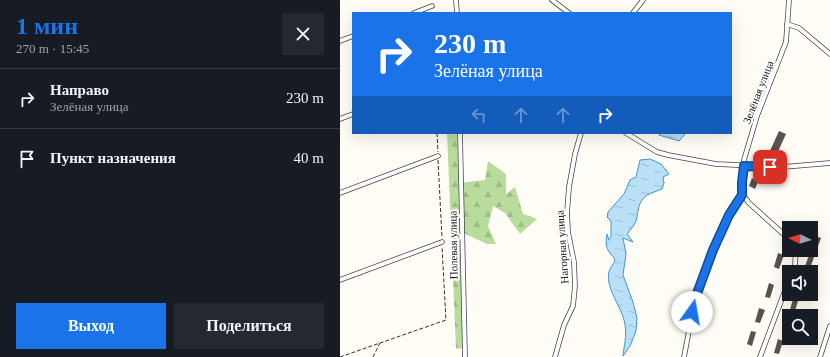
<!DOCTYPE html>
<html lang="ru">
<meta charset="utf-8">
<style>
body{margin:0;font-family:"Times New Roman",serif;background:#242831;color:#f1f3f6;height:100vh;display:flex;flex-direction:column;font-size:15px;white-space:nowrap}
*{box-sizing:border-box;margin:0}
p{font-size:13px;color:#9ea1a6}
.icon{flex:none;width:22px;height:22px;fill:none;stroke:currentColor;stroke-width:2;stroke-linecap:round;stroke-linejoin:round}
.map{position:relative;flex:1;overflow:hidden}
.sheet{display:flex;flex-direction:column;background:#171b24;width:340px}
.sheet>*{flex:none}
.hud{position:absolute;left:12px;top:12px;width:380px;height:122px;border-radius:0px;box-shadow:0 4px 16px #0002;background:#1a73e8;color:#fff;overflow:hidden}
.needle{width:26px;rotate:275deg}
.buttons{position:absolute;left:442px;top:221px;display:grid;gap:8px}
.buttons a{display:grid;place-items:center;width:36px;height:36px;border-radius:0px;background:#171b24;box-shadow:0 4px 16px #0002;font-size:20px}
.pin{position:absolute;display:grid;place-items:center;width:34px;height:34px;color:#fff;margin:-17px;border-radius:8px;box-shadow:0 2px 6px #0006}
.me{position:absolute;width:44px;margin:-22px;rotate:13deg;stroke-linejoin:round;filter:drop-shadow(0 0 3px #0008)}
.turn{display:flex;align-items:center;gap:14px;height:84px;padding:0 16px;font-size:18px}
.turn .icon{width:52px;height:52px;stroke-width:2.5}
.turn b{display:block;font-size:28px;line-height:34px}
.lanes{display:flex;align-items:center;height:38px;padding:0 16px;background:#0003;justify-content:center;gap:20px;direction:ltr}
.lanes .off{opacity:.35}
.round{display:grid;place-items:center;flex:none;width:42px;height:42px;border-radius:0px;background:#242831}
.head{display:flex;align-items:center;justify-content:space-between;height:68px;padding:0 16px}
h1{font-size:24px;font-weight:700;line-height:30px;color:#1a73e8}
.cta{display:flex;gap:8px;margin-top:auto;padding:8px 16px}
.cta a{flex:1;height:46px;border-radius:0px;background:#1a73e8;color:#fff;font-size:16px;font-weight:700;line-height:46px;text-align:center}
.cta a+a{background:#242831;color:#f1f3f6}
ul{padding:0;list-style:none}
li{display:flex;align-items:center;gap:12px;height:60px;padding:0 16px;border-top:1px solid #363941}
li div{flex:1}
li b{display:block;font-size:15px}
li em{font-style:normal}
main{display:flex;flex:1;min-height:0}
.map>svg:first-child{display:block}
</style>
<main>
<section class="sheet">
<div class="head"><div><h1>1 мин</h1><p>270 m · 15:45</p></div><a class="round"><svg class="icon" aria-label="close" viewBox="0 0 24 24"><path d="M6 6l12 12M18 6L6 18"/></svg></a></div>
<ul>
<li><svg class="icon" aria-label="right" viewBox="0 0 24 24"><path d="M7 20v-9h11M14 6l5 5-5 5"/></svg><div><b>Направо</b><p>Зелёная улица</p></div><em>230 m</em></li>
<li><svg class="icon" aria-label="arrive" viewBox="0 0 24 24"><path d="M6 21V4h12l-3 4 3 4H6"/></svg><div><b>Пункт назначения</b></div><em>40 m</em></li>
</ul>
<div class="cta"><a>Выход</a><a>Поделиться</a></div>
</section>
<div class="map">
<svg width="490" height="357" viewBox="0 0 490 357">
<defs>
<pattern id="forest-firs" width="22" height="20" patternUnits="userSpaceOnUse"><rect width="22" height="20" fill="#b9dc9c"/><path d="M5 1l3.5 6h-7zM16 11l3.5 6h-7z" fill="#9ebc85"/></pattern>
<pattern id="water-ripples" width="26" height="14" patternUnits="userSpaceOnUse"><rect width="26" height="14" fill="#b9e0f7"/><path d="M2 4q2-2 4 0t4 0M15 11q2-2 4 0t4 0" fill="none" stroke="#9ebfd3"/></pattern>
</defs>
<rect width="100%" height="100%" fill="#fffdf5"/>
<!-- forest -->
<path fill="url(#forest-firs)" d="M 107,133 L 117,133 L 119,183 L 145,180 L 148,161 L 166,174 L 166,194 L 175,187 L 183,214 L 197,219 L 180,234 L 165,213 L 153,206 L 148,226 L 156,244 L 147,244 L 119,231 L 124,348 L 116,349 Z"/>
<!-- water -->
<g fill="url(#water-ripples)" stroke="#3f96cf">
<path d="M 321,133 L 346,133 L 339,141 L 319,135 Z"/>
<path d="M 310,159 L 321,164 L 329,174 L 323,177 L 324,183 L 322,189 C 317,191 311,193 307,195 C 297,203 299,210 296,221 C 294,226 290,230 287,234 L 293,242 L 283,238 L 286,254 L 283,275 L 293,302 L 297,318 L 296,331 L 290,346 L 283,356 C 284,345 287,336 285,325 C 283,308 265,289 269,272 C 270,268 273,264 275,261 C 274,257 272,256 270,253 C 265,247 266,241 267,234 L 269,240 L 271,237 L 271,221 L 267,217 L 268,212 L 284,194 L 290,180 L 296,177 L 300,160 Z"/>
</g>
<!-- building -->
<g fill="#5a524d">
<path d="M 439,131 L 446,134 L 436,156 L 429,153 Z"/>
<path d="M 412,178 L 418,182 L 415,189 L 409,186 Z"/>
<path d="M 476,236 L 481,238 L 469,271 L 464,269 Z"/>
<path d="M 438,253 L 444,255 L 439,269 L 434,267 Z"/>
<path d="M 429,283 L 434,285 L 430,298 L 425,297 Z"/>
<path d="M 453,299 L 458,301 L 454,314 L 449,313 Z"/>
<path d="M 419,308 L 425,310 L 420,323 L 415,322 Z"/>
<path d="M 446,318 L 449,319 L 449,326 L 447,333 L 442,332 Z"/>
<path d="M 411,331 L 416,332 L 412,346 L 407,344 Z"/>
<path d="M 438,339 L 443,341 L 439,354 L 434,353 Z"/>
</g>
<g fill="none" stroke-linecap="round" stroke-linejoin="round">
<!-- minor casing -->
<g stroke="#444" stroke-width="5.5">
<g id="minor">
<path d="M 116,0 L 117,13"/>
<path d="M 212,0 L 229,13"/>
<path d="M 449,0 L 446,42 L 417,116 L 404,160 L 402,182 L 403,195 L 409,203 L 449,239"/>
<path d="M 74,13 L 92,6"/>
<path d="M 293,13 L 303,0"/>
<path d="M 447,24 L 459,28 L 490,54"/>
<path d="M 0,41 L 13,36"/>
<path d="M 0,119 L 13,114"/>
<path d="M 120,133 L 125,357"/>
<path d="M 286,133 L 317,152 L 328,155 L 376,164 L 443,167 L 490,163"/>
<path d="M 0,193 L 98,156"/>
<path d="M 452,272 L 455,265 L 456,250"/>
<path d="M 0,280 L 102,242"/>
<path d="M 215,357 L 224,325 L 233,306 L 235,286 L 234,262 L 228,232 L 227,213 L 229,187 L 235,154 L 241,133"/>
<path d="M 344,357 L 355,299 L 373,250 L 389,215 L 403,195"/>
<path d="M 420,357 L 449,280"/>
<path d="M 480,357 L 490,326"/>
</g>
</g>
<!-- path -->
<g stroke="#333" stroke-width="1" stroke-dasharray="4 2" stroke-linecap="butt">
<path d="M 97,133 L 98,152"/>
<path d="M 98,160 L 102,238"/>
<path d="M 0,357 L 106,320 L 102,247"/>
<path d="M 33,357 L 40,343"/>
</g>
<!-- minor -->
<use href="#minor" stroke="#fff" stroke-width="4"/>
</g>
<g fill="none" stroke-linecap="round" stroke-linejoin="round">
<!-- route casing -->
<g stroke="#114b97" stroke-width="10">
<path id="route" d="M 352,312 L 355,299 L 373,250 L 389,215 L 402,195 L 402,182 L 404,166 L 430,167"/>
</g>
<!-- route -->
<use href="#route" stroke="#1a73e8" stroke-width="7"/>
</g>
<g text-anchor="middle" dominant-baseline="central" stroke-width="4" stroke-linejoin="round" paint-order="stroke">
<!-- street labels -->
<g font-size="11" fill="#111" stroke="#fff">
<text transform="translate(418 92) rotate(-69)">Зелёная улица</text>
<text transform="translate(113 245) rotate(-91)">Полевая улица</text>
<text transform="translate(222 247) rotate(-94)">Нагорная улица</text>
</g>
</g>
</svg>
<div class="buttons">
<a><svg class="needle" viewBox="-14 -14 28 28"><path d="M0-13l5 13h-10z" fill="#e53935"/><path d="M0 13l5-13h-10z" fill="#9ea1a6"/></svg></a>
<a><svg class="icon" aria-label="sound" viewBox="0 0 24 24"><path d="M4 9h4l5-4v14l-5-4H4zM17 9q2 3 0 6"/></svg></a>
<a><svg class="icon" aria-label="search" viewBox="0 0 24 24"><circle cx="10" cy="10" r="6"/><path d="M15 15l6 6"/></svg></a>
</div>
<div class="pin" style="left:430px;top:167px;background:#d93025"><svg class="icon" aria-label="arrive" viewBox="0 0 24 24"><path d="M6 21V4h12l-3 4 3 4H6"/></svg></div>
<svg class="me" style="left:352px;top:312px" viewBox="-20 -20 40 40"><circle r="19" fill="#fff"/><path d="M0-13L10 11 0 6-10 11z" fill="#1a73e8"/></svg>
<div class="hud">
<div class="turn"><svg class="icon" aria-label="right" viewBox="0 0 24 24"><path d="M7 20v-9h11M14 6l5 5-5 5"/></svg><div><b>230 m</b>Зелёная улица</div></div>
<div class="lanes"><svg class="icon off" aria-label="left" viewBox="0 0 24 24"><path d="M17 20v-9H6M10 6l-5 5 5 5"/></svg><svg class="icon off" aria-label="ahead" viewBox="0 0 24 24"><path d="M12 20V5M6 11l6-6 6 6"/></svg><svg class="icon off" aria-label="ahead" viewBox="0 0 24 24"><path d="M12 20V5M6 11l6-6 6 6"/></svg><svg class="icon" aria-label="right" viewBox="0 0 24 24"><path d="M7 20v-9h11M14 6l5 5-5 5"/></svg></div>
</div>
</div>
</main>
